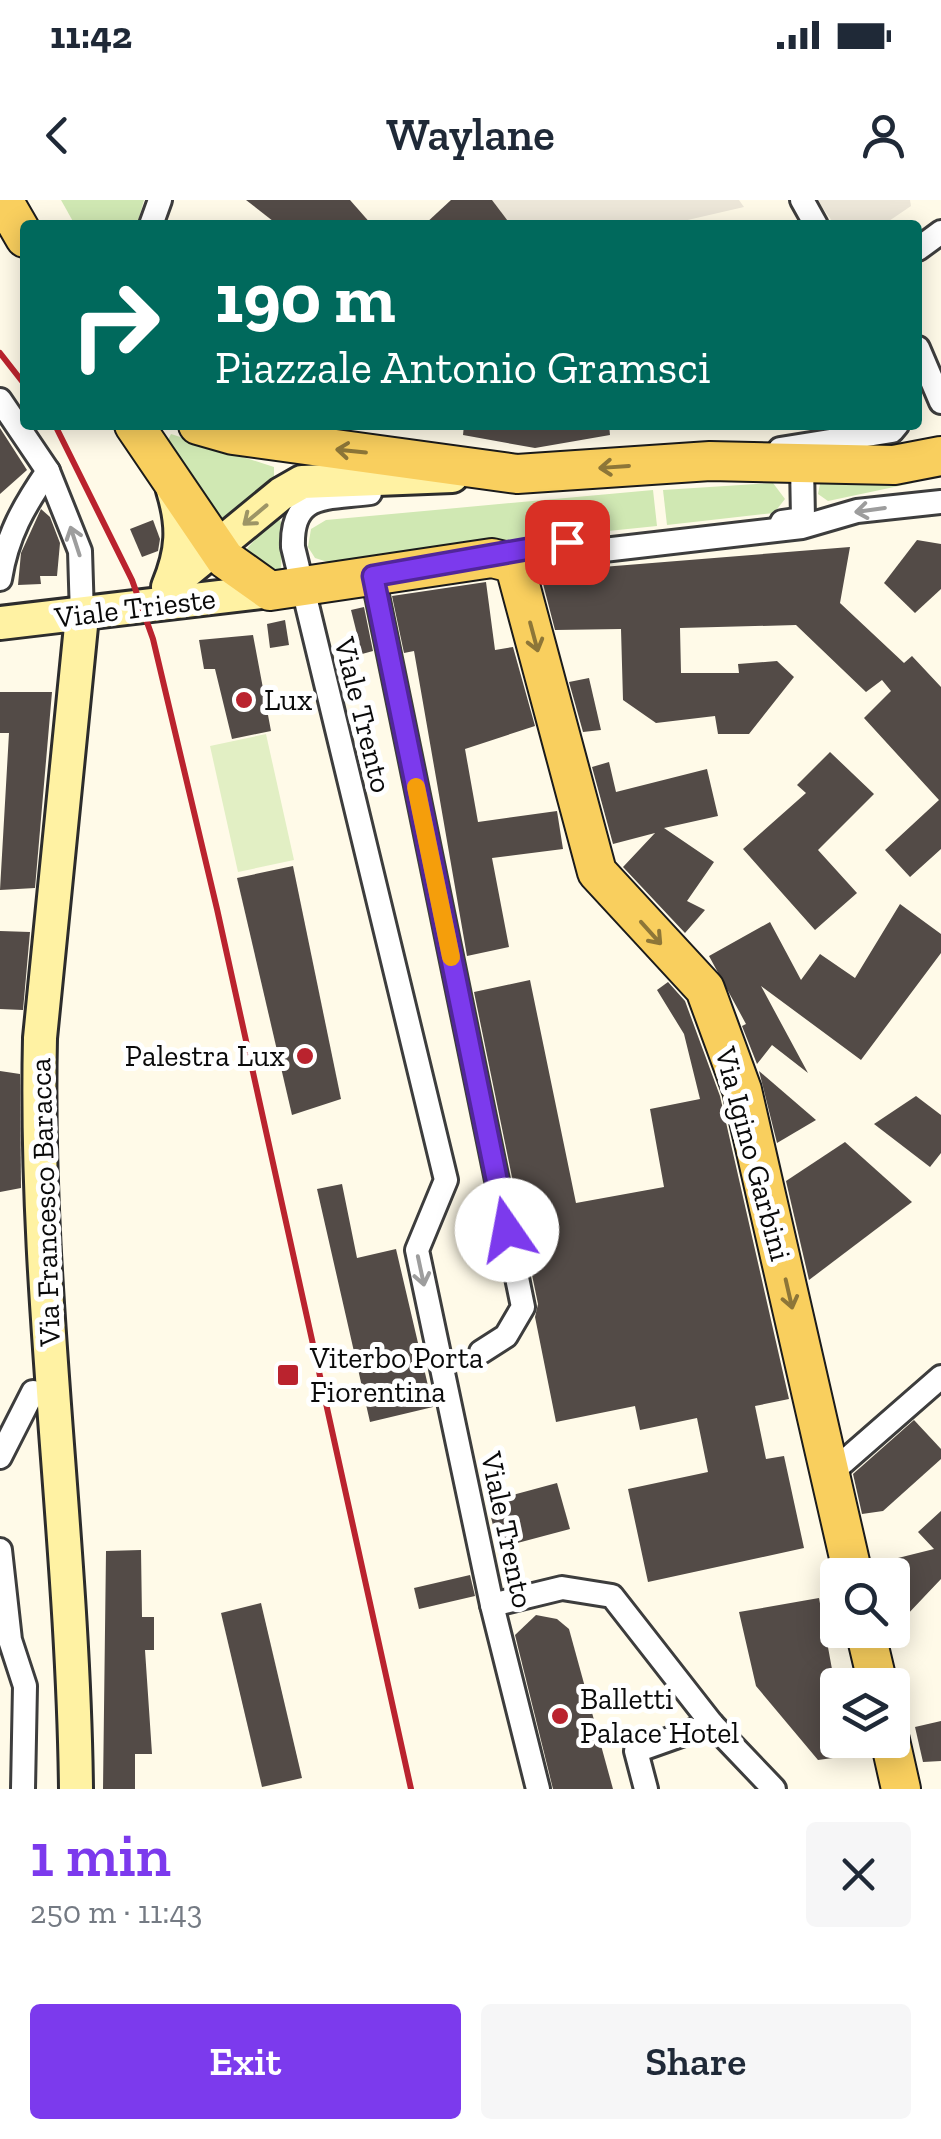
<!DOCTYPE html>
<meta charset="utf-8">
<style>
body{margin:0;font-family:"Zilla Slab",serif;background:#f6f6f7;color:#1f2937;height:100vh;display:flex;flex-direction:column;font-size:38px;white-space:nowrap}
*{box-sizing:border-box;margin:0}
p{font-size:32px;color:#747a83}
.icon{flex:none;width:55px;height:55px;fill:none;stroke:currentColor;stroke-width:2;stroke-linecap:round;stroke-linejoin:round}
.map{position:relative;height:1589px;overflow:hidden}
.panel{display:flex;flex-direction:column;background:#fff;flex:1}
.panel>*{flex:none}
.hud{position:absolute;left:20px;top:20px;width:902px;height:210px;border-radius:10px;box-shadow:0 5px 25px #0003;background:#00695c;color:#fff;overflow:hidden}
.controls{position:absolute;left:820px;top:1358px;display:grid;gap:20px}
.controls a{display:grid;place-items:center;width:90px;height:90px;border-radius:10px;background:#fff;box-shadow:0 5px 25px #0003;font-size:50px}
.pin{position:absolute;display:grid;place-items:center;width:85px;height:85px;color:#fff;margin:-42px;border-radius:20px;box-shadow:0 5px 15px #0006}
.me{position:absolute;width:110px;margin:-55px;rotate:348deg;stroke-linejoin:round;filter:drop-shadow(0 0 8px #0008)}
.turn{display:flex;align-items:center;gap:35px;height:210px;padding:0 30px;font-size:45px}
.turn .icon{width:130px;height:130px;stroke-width:2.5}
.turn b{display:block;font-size:70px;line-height:85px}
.round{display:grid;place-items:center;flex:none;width:105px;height:105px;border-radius:10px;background:#f6f6f7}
.head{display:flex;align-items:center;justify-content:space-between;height:170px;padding:0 30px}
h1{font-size:60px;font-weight:600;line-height:75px;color:#7c3aed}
.button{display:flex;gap:20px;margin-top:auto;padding:20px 30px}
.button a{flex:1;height:115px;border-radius:10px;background:#7c3aed;color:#fff;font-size:40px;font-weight:600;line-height:115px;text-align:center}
.button a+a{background:#f6f6f7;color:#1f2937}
.status{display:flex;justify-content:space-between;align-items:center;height:70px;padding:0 50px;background:#fff;direction:ltr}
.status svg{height:28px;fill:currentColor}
header{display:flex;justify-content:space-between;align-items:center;height:130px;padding:0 30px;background:#fff;font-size:45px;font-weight:600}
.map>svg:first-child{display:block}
</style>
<div class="status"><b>11:42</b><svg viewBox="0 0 49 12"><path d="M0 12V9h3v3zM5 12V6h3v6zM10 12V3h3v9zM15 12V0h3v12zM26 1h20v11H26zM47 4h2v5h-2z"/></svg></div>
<header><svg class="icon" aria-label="back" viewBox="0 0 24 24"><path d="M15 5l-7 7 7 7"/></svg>Waylane<svg class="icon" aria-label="person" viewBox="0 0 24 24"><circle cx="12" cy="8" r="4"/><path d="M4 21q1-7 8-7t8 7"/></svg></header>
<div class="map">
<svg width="941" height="1589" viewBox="0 0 941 1589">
<rect width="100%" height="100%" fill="#fffae8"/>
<!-- green -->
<g fill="#d0e8b3">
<path d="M 61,0 L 144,0 L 137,25 L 75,25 Z"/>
<path d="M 171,234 L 274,267 L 274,277 L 222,328 L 167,242 Z"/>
<path d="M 914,277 L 913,283 L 828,301 L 818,294 L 821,279 Z"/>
<path d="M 773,283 L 785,299 L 774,313 L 667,325 L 663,290 Z"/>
<path d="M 653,290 L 657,326 L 405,352 L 337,365 L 315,358 L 308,347 L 311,329 L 326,320 Z"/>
<path d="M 280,320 L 282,324 L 281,375 L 257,368 L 243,353 L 270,323 Z"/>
</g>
<!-- pitch -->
<path fill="#e2efc4" d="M 266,534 L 294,660 L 238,672 L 210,546 Z"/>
<!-- plaza -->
<g fill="#ede7d9">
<path d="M 492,0 L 739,0 L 744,7 L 666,25 L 511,25 Z"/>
<path d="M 817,0 L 910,0 L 911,6 L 883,25 L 835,25 Z"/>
</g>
<!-- building -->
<g fill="#534b47">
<path d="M 246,0 L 350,0 L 372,25 L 278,25 Z"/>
<path d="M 451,0 L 492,0 L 511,25 L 424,25 Z"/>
<path d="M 464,225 L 609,225 L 610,235 L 535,248 L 463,235 Z"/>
<path d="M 0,228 L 27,270 L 0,294 Z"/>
<path d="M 41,309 L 50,317 L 60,343 L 57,376 L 40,376 L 41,384 L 18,385 L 21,353 Z"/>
<path d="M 153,320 L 160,339 L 158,351 L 142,357 L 130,329 Z"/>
<path d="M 917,340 L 941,344 L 941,389 L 915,413 L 884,383 Z"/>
<path d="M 850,347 L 840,403 L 904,463 L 912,456 L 941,487 L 941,649 L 910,677 L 885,650 L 939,600 L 864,518 L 891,491 L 882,480 L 866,492 L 796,425 L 680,428 L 681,473 L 739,473 L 738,464 L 777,461 L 794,477 L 749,534 L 718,534 L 715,516 L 656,523 L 623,500 L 621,429 L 555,430 L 540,372 Z"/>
<path d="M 486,382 L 495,450 L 513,447 L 535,526 L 465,549 L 478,622 L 557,611 L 563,649 L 492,658 L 509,747 L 467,756 L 414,451 L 404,453 L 392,396 Z"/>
<path d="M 364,407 L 373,451 L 362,454 L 351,410 Z"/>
<path d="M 285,420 L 289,445 L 270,448 L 267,424 Z"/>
<path d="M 253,435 L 271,531 L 232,539 L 215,469 L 204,469 L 199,440 Z"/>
<path d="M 589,478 L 601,530 L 583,532 L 569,482 Z"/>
<path d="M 0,492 L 52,492 L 35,688 L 0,690 L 9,533 L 0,533 Z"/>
<path d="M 830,552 L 874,594 L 818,650 L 857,693 L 815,730 L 743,649 L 806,593 L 797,585 Z"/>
<path d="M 609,562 L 616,592 L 707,569 L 718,616 L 664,628 L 714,662 L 687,701 L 705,710 L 685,733 L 623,667 L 655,633 L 613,644 L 592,567 Z"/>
<path d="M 293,666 L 341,899 L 292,915 L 237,678 Z"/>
<path d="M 900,704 L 941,734 L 941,753 L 861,860 L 761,786 L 808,873 L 772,845 L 757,864 L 742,826 L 746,824 L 709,756 L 770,722 L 801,780 L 820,754 L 855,778 Z"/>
<path d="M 0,731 L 30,732 L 23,810 L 0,809 Z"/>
<path d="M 530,780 L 576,1003 L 664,987 L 650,909 L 700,899 L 684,834 L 657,790 L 668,782 L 685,801 L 720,896 L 789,1199 L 755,1206 L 766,1259 L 784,1256 L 804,1348 L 648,1382 L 628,1289 L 708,1272 L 697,1218 L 640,1230 L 635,1206 L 556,1222 L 535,1117 L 538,1104 L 474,792 Z"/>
<path d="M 0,871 L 20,874 L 21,988 L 0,992 Z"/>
<path d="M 759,871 L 816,920 L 777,943 Z"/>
<path d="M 916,896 L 941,915 L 941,953 L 930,967 L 874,924 Z"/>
<path d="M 845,942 L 912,1002 L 809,1080 L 786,981 Z"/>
<path d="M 342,984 L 357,1058 L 396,1049 L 433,1207 L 370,1222 L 317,989 Z"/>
<path d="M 914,1220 L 941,1249 L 941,1259 L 883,1311 L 862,1314 L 853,1274 Z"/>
<path d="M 557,1283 L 570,1329 L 499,1348 L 487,1302 Z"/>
<path d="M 941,1311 L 941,1379 L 905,1417 L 892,1411 L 892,1375 L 875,1375 L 874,1364 L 934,1349 L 918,1332 Z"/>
<path d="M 141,1350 L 142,1417 L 154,1417 L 154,1450 L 145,1450 L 152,1554 L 135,1554 L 135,1589 L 103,1589 L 106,1351 Z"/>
<path d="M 470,1375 L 475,1396 L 419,1409 L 414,1388 Z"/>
<path d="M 819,1398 L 838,1502 L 838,1540 L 868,1540 L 870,1553 L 818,1560 L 756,1486 L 739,1412 Z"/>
<path d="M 261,1403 L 302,1578 L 262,1587 L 221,1413 Z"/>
<path d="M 536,1415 L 557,1419 L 569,1429 L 613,1589 L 553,1589 L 515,1435 Z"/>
<path d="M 941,1521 L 941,1561 L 923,1562 L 915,1527 Z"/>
</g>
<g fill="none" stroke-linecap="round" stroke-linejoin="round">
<!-- street casing -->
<g stroke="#3d3d3d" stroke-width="28">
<g id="street">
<path d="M 802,0 L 816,25"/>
<path d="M 151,25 L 160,0"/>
<path d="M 918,49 L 941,32"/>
<path d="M 918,148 L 941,202"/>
<path d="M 0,200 L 48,271 L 80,351 L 82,416"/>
<path d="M 780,249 L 892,231 L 897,225"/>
<path d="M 370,293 C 326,299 291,292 293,347 L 446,980 L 417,1050 L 492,1405 L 538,1589"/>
<path d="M 782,322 L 803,319 L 802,264"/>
<path d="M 516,370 L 526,359 L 802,327 L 857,311 L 941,302"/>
<path d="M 373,376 L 523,1107 L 506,1136 L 481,1152"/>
<path d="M 0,379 C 7,335 24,306 48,271"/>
<path d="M 0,1257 L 33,1192"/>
<path d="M 831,1273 L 941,1177"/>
<path d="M 0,1350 L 10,1440 L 25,1486 L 23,1589"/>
<path d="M 492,1405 L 562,1388 L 612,1396 L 712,1524 L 774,1589"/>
<path d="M 646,1589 L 636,1551 L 712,1524"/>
</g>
</g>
<!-- secondary casing -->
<g stroke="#2c2c2c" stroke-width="38">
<g id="secondary">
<path d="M 169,386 L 281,294 L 302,282 L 452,276"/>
<path d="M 168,387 C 183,351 184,326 173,290"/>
<path d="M 0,423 L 270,391"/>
<path d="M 76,1589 C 73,1338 34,1089 40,838 L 82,416"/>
</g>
</g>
<!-- primary casing -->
<g stroke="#1b1b1b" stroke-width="42">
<g id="primary">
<path d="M 3,0 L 25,38"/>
<path d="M 134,225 L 225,359 L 270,391 L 492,358 L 508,362 L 516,370 L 597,672 L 705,789 L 742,890 L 853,1375"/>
<path d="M 198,225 L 233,235 L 517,274 L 710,261 L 894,265 L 941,256"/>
<path d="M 865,1430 L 878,1485"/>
<path d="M 890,1540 L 901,1589"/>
</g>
</g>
<!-- street -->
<use href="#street" stroke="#fff" stroke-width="22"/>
<!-- secondary -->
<use href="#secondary" stroke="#fff2a3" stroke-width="32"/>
<!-- primary -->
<use href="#primary" stroke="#f9cf5e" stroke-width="38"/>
<!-- rail -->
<g stroke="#ba232e" stroke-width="6">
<path d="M 0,153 L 25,185"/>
<path d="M 55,225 L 132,380 L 153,439 L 217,709 L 411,1589"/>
</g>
</g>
<!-- one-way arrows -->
<defs><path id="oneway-shaft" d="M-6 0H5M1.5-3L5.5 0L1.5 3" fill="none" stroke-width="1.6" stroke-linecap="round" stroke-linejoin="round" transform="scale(2.5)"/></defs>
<g stroke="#8d7638">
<use href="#oneway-shaft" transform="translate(351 251) rotate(-174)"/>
<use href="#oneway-shaft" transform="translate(614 267) rotate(176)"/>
<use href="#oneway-shaft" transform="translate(534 437) rotate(75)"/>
<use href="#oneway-shaft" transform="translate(651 733) rotate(48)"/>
<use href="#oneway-shaft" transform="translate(789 1094) rotate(77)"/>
</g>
<g stroke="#9d9d9d">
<use href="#oneway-shaft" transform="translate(870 310) rotate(172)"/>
<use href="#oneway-shaft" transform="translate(75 341) rotate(-108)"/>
<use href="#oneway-shaft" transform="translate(421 1071) rotate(78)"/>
</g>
<use stroke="#9d9566" href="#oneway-shaft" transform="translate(255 315) rotate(140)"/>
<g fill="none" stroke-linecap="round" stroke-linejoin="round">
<!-- route casing -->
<g stroke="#51269a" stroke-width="25">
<path id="route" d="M 507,1030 L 373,376 L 567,342"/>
</g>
<!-- route -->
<use href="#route" stroke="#7c3aed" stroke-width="18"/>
<!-- slow -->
<path stroke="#f59e0b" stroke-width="18" d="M 416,587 L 451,757"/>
</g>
<!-- markers -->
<g fill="#ba232e" stroke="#fff" stroke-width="4">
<circle cx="244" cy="500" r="10"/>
<circle cx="305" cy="856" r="10"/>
<rect x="276" y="1163" width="24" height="24" rx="5"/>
<circle cx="560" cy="1516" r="10"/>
</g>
<g text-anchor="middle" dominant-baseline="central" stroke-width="10" stroke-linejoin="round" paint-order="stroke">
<!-- street labels -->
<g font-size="30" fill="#0a0a0a" stroke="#fff">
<text transform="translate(135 408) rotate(-7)">Viale Trieste</text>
<text transform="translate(363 515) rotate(76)">Viale Trento</text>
<text transform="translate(753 954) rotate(75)">Via Igino Garbini</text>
<text transform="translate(45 1002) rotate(-92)">Via Francesco Baracca</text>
<text transform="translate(507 1330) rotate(78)">Viale Trento</text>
</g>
<!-- poi labels -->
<g font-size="30" fill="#0a0a0a" stroke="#fff" text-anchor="start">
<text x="264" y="500">Lux</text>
<text x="285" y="856" text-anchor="end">Palestra Lux</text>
<text x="310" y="1158">Viterbo Porta<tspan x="310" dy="34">Fiorentina</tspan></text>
<text x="580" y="1499">Balletti<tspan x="580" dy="34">Palace Hotel</tspan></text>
</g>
</g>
</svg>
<div class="controls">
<a><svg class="icon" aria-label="search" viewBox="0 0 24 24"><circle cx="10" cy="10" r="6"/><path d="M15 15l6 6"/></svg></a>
<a><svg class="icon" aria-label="layers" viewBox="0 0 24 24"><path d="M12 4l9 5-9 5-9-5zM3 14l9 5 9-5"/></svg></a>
</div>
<div class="pin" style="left:567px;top:342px;background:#d93025"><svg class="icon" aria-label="arrive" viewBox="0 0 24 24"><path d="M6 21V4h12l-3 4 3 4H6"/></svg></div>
<svg class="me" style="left:507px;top:1030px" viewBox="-20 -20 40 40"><circle r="19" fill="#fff"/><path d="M0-13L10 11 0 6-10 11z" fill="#7c3aed"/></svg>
<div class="hud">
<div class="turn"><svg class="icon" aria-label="right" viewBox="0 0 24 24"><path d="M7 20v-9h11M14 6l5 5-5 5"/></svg><div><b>190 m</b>Piazzale Antonio Gramsci</div></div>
</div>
</div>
<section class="panel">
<div class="head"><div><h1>1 min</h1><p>250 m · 11:43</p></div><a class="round"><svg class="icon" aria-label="close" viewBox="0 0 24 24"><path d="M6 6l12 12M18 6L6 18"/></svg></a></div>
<div class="button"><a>Exit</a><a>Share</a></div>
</section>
